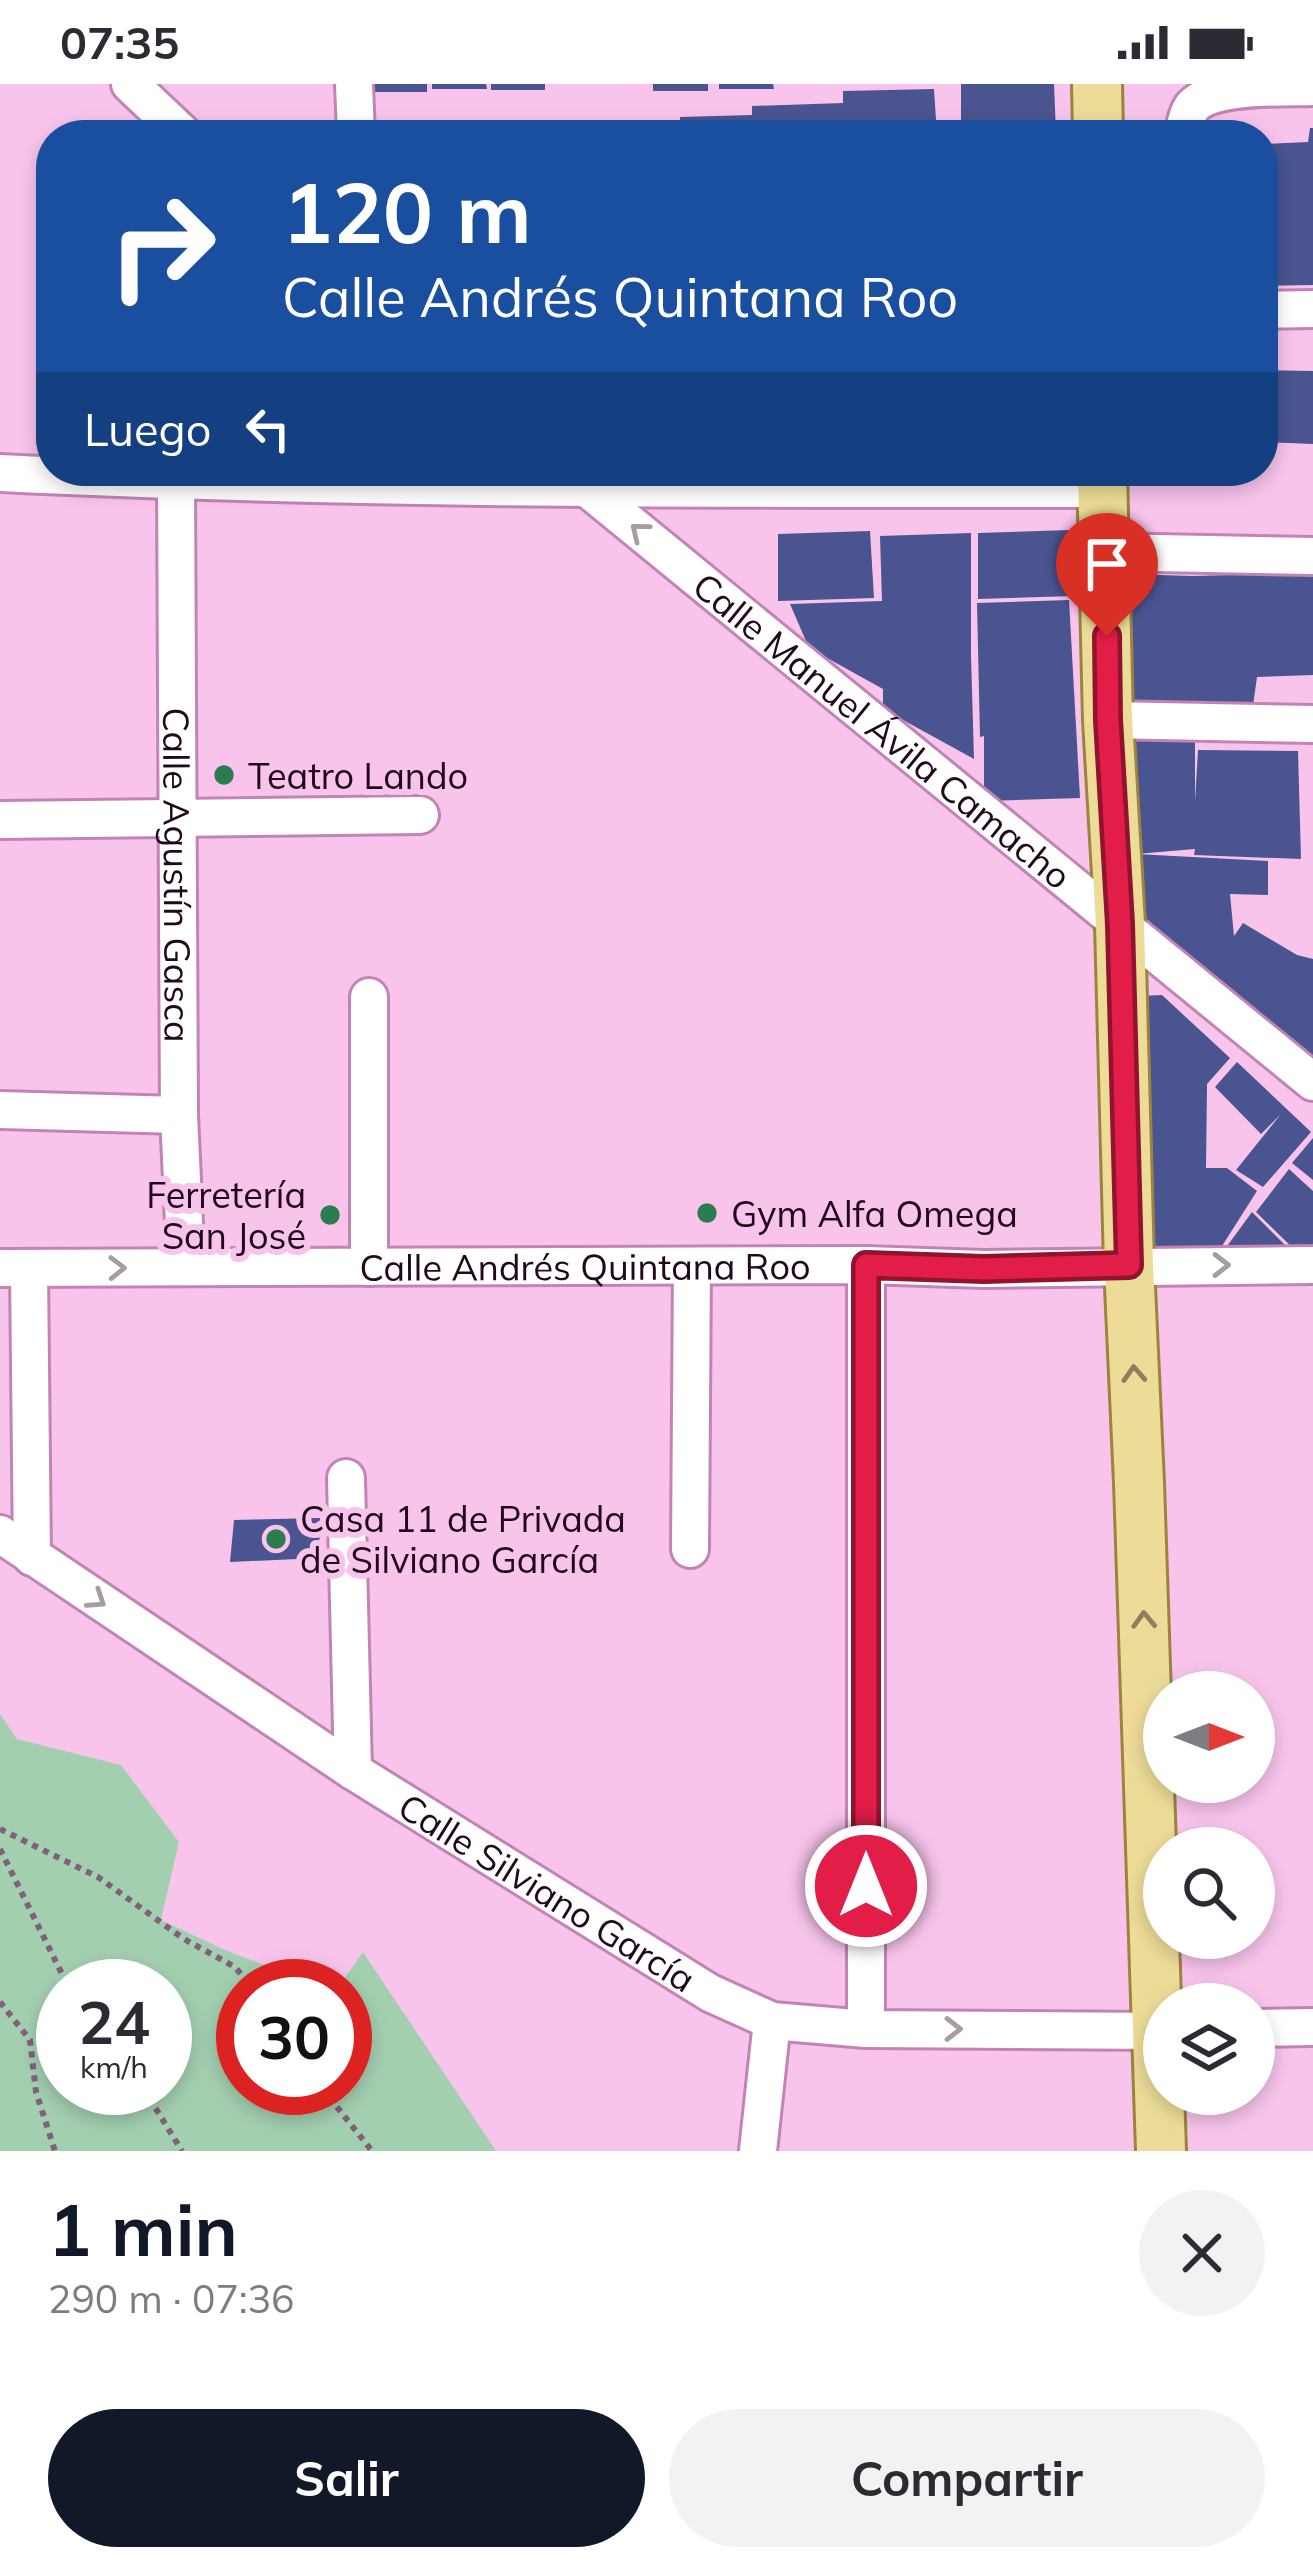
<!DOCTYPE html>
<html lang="es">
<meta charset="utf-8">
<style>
body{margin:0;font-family:Mulish,sans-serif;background:#f2f2f3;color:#2b2b33;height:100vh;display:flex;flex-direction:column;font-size:45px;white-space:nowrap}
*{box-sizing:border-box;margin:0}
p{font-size:39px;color:#7c7c81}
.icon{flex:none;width:66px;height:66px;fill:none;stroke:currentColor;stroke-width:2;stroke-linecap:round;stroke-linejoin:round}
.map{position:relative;height:2067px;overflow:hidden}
.details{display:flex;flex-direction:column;background:#fff;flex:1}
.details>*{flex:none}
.hud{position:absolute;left:36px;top:36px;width:1242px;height:366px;border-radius:48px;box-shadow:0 6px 18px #0003;background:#1a4fa0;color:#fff;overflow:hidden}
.needle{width:78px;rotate:90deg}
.tools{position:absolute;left:1143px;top:1587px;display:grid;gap:24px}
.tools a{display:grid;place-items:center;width:132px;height:132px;border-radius:50%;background:#fff;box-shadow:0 6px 18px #0003;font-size:60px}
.speed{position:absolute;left:36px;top:1875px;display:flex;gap:24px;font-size:60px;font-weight:700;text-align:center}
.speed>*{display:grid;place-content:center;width:156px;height:156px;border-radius:50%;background:#fff;box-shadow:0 6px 18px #0003;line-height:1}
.speed small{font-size:30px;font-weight:400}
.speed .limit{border:18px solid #d22;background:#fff;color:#111}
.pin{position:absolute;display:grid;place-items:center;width:102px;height:102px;color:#fff;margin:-123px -51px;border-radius:50% 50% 50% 0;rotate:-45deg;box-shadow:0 0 12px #0007}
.pin .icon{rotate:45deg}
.me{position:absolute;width:132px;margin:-66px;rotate:0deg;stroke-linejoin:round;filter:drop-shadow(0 0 9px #0008)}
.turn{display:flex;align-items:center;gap:42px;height:252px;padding:0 48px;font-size:54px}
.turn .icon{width:156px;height:156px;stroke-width:2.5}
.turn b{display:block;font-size:84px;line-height:102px}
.then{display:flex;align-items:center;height:114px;padding:0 48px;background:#0003;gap:24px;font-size:45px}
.round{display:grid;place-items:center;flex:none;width:126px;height:126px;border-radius:63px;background:#f2f2f3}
.summary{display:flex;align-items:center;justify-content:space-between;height:204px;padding:0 48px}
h1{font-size:72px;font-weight:700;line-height:90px;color:#111827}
.button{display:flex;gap:24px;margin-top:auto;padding:24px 48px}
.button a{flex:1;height:138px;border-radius:72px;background:#111827;color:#fff;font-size:48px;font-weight:700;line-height:138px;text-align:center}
.button a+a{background:#f2f2f3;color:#2b2b33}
.status{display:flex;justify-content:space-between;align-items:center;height:84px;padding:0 60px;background:#fff;direction:ltr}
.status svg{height:33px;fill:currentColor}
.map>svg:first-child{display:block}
</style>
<div class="status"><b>07:35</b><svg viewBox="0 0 49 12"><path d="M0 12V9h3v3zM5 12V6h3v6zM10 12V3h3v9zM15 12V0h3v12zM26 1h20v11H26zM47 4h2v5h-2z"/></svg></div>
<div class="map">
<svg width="1313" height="2067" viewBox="0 0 1313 2067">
<rect width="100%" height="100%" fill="#f8c4ec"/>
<!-- green -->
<path fill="#a3cfb1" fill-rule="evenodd" d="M 0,1630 L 17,1655 L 121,1681 L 179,1758 L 161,1836 L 227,1867 L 321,1902 L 243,1902 L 243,2004 L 345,2004 L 345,1902 L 339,1902 L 363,1868 L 496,2067 L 0,2067 ZM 63,1902 L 165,1902 L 165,2004 L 63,2004 Z"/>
<!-- building -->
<g fill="#4a5490">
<rect x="373" y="0" width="54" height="8"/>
<path d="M 432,0 L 486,0 L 487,5 L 432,5 Z"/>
<rect x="491" y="0" width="54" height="6"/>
<rect x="653" y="0" width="55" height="7"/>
<path d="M 719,0 L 773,0 L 774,5 L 719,5 Z"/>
<path d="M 961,0 L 1054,0 L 1056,50 L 961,51 Z"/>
<path d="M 934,5 L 937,51 L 680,51 L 680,33 L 752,31 L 752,22 L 843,19 L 843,7 Z"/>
<path d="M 1310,44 L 1313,44 L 1313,201 L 1263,202 L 1263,60 L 1308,58 Z"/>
<path d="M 1263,286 L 1313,287 L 1313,360 L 1263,358 Z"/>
<path d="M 1070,446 L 1074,512 L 978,515 L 978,449 Z"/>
<path d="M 870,447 L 874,514 L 778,517 L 778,450 Z"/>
<path d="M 971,449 L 971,572 L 974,675 L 883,625 L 883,605 L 809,564 L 790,520 L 882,517 L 880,452 Z"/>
<path d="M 1313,489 L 1313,591 L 1257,593 L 1252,629 L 1126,625 L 1131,597 L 1126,490 L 1193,492 Z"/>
<path d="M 1069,516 L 1080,714 L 984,717 L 984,652 L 980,653 L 977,519 Z"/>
<path d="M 1131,642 L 1195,643 L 1195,718 L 1198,666 L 1298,667 L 1301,775 L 1194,771 L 1195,765 L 1136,770 Z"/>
<path d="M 1136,770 L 1268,777 L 1268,811 L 1230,810 L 1234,852 L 1243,839 L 1297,871 L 1313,875 L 1313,978 L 1141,841 Z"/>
<path d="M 1162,911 L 1230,974 L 1207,1000 L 1206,1084 L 1227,1084 L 1257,1107 L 1215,1173 L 1143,1173 L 1139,912 Z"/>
<path d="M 1237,978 L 1311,1048 L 1263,1103 L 1236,1086 L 1281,1030 L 1261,1050 L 1215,1003 Z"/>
<path d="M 1313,1054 L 1313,1096 L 1292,1079 Z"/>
<path d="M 1289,1085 L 1313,1107 L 1313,1174 L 1304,1175 L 1256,1128 Z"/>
<path d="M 1252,1128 L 1286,1162 L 1273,1176 L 1217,1176 Z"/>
<path d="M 320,1434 L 319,1474 L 230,1478 L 234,1436 Z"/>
</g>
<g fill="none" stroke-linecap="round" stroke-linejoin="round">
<!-- minor casing -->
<g stroke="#c284b4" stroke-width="42">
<g id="minor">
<path d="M 130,0 L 184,51"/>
<path d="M 354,0 L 356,51"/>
<path d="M 1183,51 C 1185,42 1186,32 1192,23 C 1212,0 1281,4 1313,3"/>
<path d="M 1263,226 L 1313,225"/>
<path d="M 0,389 C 367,407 735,405 1102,405"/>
<path id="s1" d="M 176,398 L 179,1031 L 186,1183"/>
<path id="s2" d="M 583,401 L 1313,998"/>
<path d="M 1105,468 L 1313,472"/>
<path d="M 1108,636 L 1313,640"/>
<path d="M 0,736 L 420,731"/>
<path d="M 369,913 L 369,1183"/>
<path d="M 0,1026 L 179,1031"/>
<path d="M 866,1181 L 866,1945"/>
<path id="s3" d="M 0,1184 L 866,1181 L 984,1185 L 1313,1181"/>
<path d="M 29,1185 L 32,1473"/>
<path d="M 346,1394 L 353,1687"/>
<path id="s4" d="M 0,1450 L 353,1687 L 710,1909 L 772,1937 L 866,1945 L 1164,1947"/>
<path d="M 690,1465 L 692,1182"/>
<path d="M 1254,1944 L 1313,1943"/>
<path d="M 758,2067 L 772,1937"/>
</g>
</g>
<!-- major casing -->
<g stroke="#9d8340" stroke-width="54">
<g id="major">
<path d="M 1097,0 L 1098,51"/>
<path d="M 1102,387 L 1108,636 L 1120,840 L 1129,1181 L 1139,1399 L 1161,2067"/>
</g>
</g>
<!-- path -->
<g stroke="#845f7c" stroke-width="6" stroke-dasharray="6 6" stroke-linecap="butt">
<path d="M 0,1745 L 98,1793 L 184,1855 L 235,1883 L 251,1902"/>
<path d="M 0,1765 L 68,1902"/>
<path d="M 0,1918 L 30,1956 L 36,2008 L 55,2067"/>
<path d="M 143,2004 L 182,2067"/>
<path d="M 322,2004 L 372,2067"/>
</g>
<!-- minor -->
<use href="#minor" stroke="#fff" stroke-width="36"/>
<!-- major -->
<use href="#major" stroke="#eddc98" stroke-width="48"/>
</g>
<!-- one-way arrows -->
<defs><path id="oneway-chevron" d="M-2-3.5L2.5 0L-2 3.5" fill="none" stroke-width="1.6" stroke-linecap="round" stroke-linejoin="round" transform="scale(3)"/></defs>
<g stroke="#a69da4">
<use href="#oneway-chevron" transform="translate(639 447) rotate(-141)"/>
<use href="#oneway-chevron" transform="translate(1221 1181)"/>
<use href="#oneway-chevron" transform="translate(117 1184) rotate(-1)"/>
<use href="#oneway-chevron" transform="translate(97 1516) rotate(34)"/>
<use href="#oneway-chevron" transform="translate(953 1945)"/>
</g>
<g stroke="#917d60">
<use href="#oneway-chevron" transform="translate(1134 1290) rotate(-93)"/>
<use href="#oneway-chevron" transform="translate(1144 1536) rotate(-92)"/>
</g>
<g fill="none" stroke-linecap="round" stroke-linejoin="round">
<!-- route casing -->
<g stroke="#92132f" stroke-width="30">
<path id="route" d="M 866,1802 L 866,1181 L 984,1185 L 1129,1181 L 1120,840 L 1108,636 L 1107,552"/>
</g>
<!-- route -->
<use href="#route" stroke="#e11d48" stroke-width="21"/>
</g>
<!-- markers -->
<g fill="#2b7d4f" stroke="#f8c4ec" stroke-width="4.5">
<circle cx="224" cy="691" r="12"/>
<circle cx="707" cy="1129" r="12"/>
<circle cx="330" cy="1131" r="12"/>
<circle cx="276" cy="1455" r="12"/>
</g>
<g text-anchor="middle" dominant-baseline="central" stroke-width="12" stroke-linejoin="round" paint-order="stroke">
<!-- street labels -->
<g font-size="36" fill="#20091c" stroke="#f8c4ec">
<text stroke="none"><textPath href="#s2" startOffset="387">Calle Manuel Ávila Camacho</textPath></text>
<text stroke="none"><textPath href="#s1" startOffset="393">Calle Agustín Gasca</textPath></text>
<text stroke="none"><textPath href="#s3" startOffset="585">Calle Andrés Quintana Roo</textPath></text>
<text stroke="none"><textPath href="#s4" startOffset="654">Calle Silviano García</textPath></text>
</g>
<!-- poi labels -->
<g font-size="36" fill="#20091c" stroke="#f8c4ec" text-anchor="start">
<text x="248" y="691">Teatro Lando</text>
<text x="306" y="1110" text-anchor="end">Ferretería<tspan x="306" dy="41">San José</tspan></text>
<text x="731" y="1129">Gym Alfa Omega</text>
<text x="300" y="1434">Casa 11 de Privada<tspan x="300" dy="41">de Silviano García</tspan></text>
</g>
</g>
</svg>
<div class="tools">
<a><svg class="needle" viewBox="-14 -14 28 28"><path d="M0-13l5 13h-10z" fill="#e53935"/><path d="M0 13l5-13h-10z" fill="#7c7c81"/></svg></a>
<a><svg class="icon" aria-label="search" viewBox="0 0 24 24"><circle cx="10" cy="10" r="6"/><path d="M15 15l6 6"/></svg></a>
<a><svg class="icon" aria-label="layers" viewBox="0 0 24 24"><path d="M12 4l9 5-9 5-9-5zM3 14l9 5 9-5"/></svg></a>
</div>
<div class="speed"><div>24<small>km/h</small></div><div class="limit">30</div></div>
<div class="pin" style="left:1107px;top:552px;background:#d93025"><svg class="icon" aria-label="arrive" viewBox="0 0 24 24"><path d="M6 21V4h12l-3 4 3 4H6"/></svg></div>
<svg class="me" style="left:866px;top:1802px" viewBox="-20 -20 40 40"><circle r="17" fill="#e11d48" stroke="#fff" stroke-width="3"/><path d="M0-11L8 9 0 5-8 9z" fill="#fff"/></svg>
<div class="hud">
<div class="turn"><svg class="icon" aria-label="right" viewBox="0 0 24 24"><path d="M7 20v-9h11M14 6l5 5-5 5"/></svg><div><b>120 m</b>Calle Andrés Quintana Roo</div></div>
<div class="then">Luego<svg class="icon" aria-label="left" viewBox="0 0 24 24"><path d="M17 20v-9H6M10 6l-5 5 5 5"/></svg></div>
</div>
</div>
<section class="details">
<div class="summary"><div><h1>1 min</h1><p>290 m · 07:36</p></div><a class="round"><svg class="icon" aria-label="close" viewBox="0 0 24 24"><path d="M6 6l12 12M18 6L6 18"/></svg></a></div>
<div class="button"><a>Salir</a><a>Compartir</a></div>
</section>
